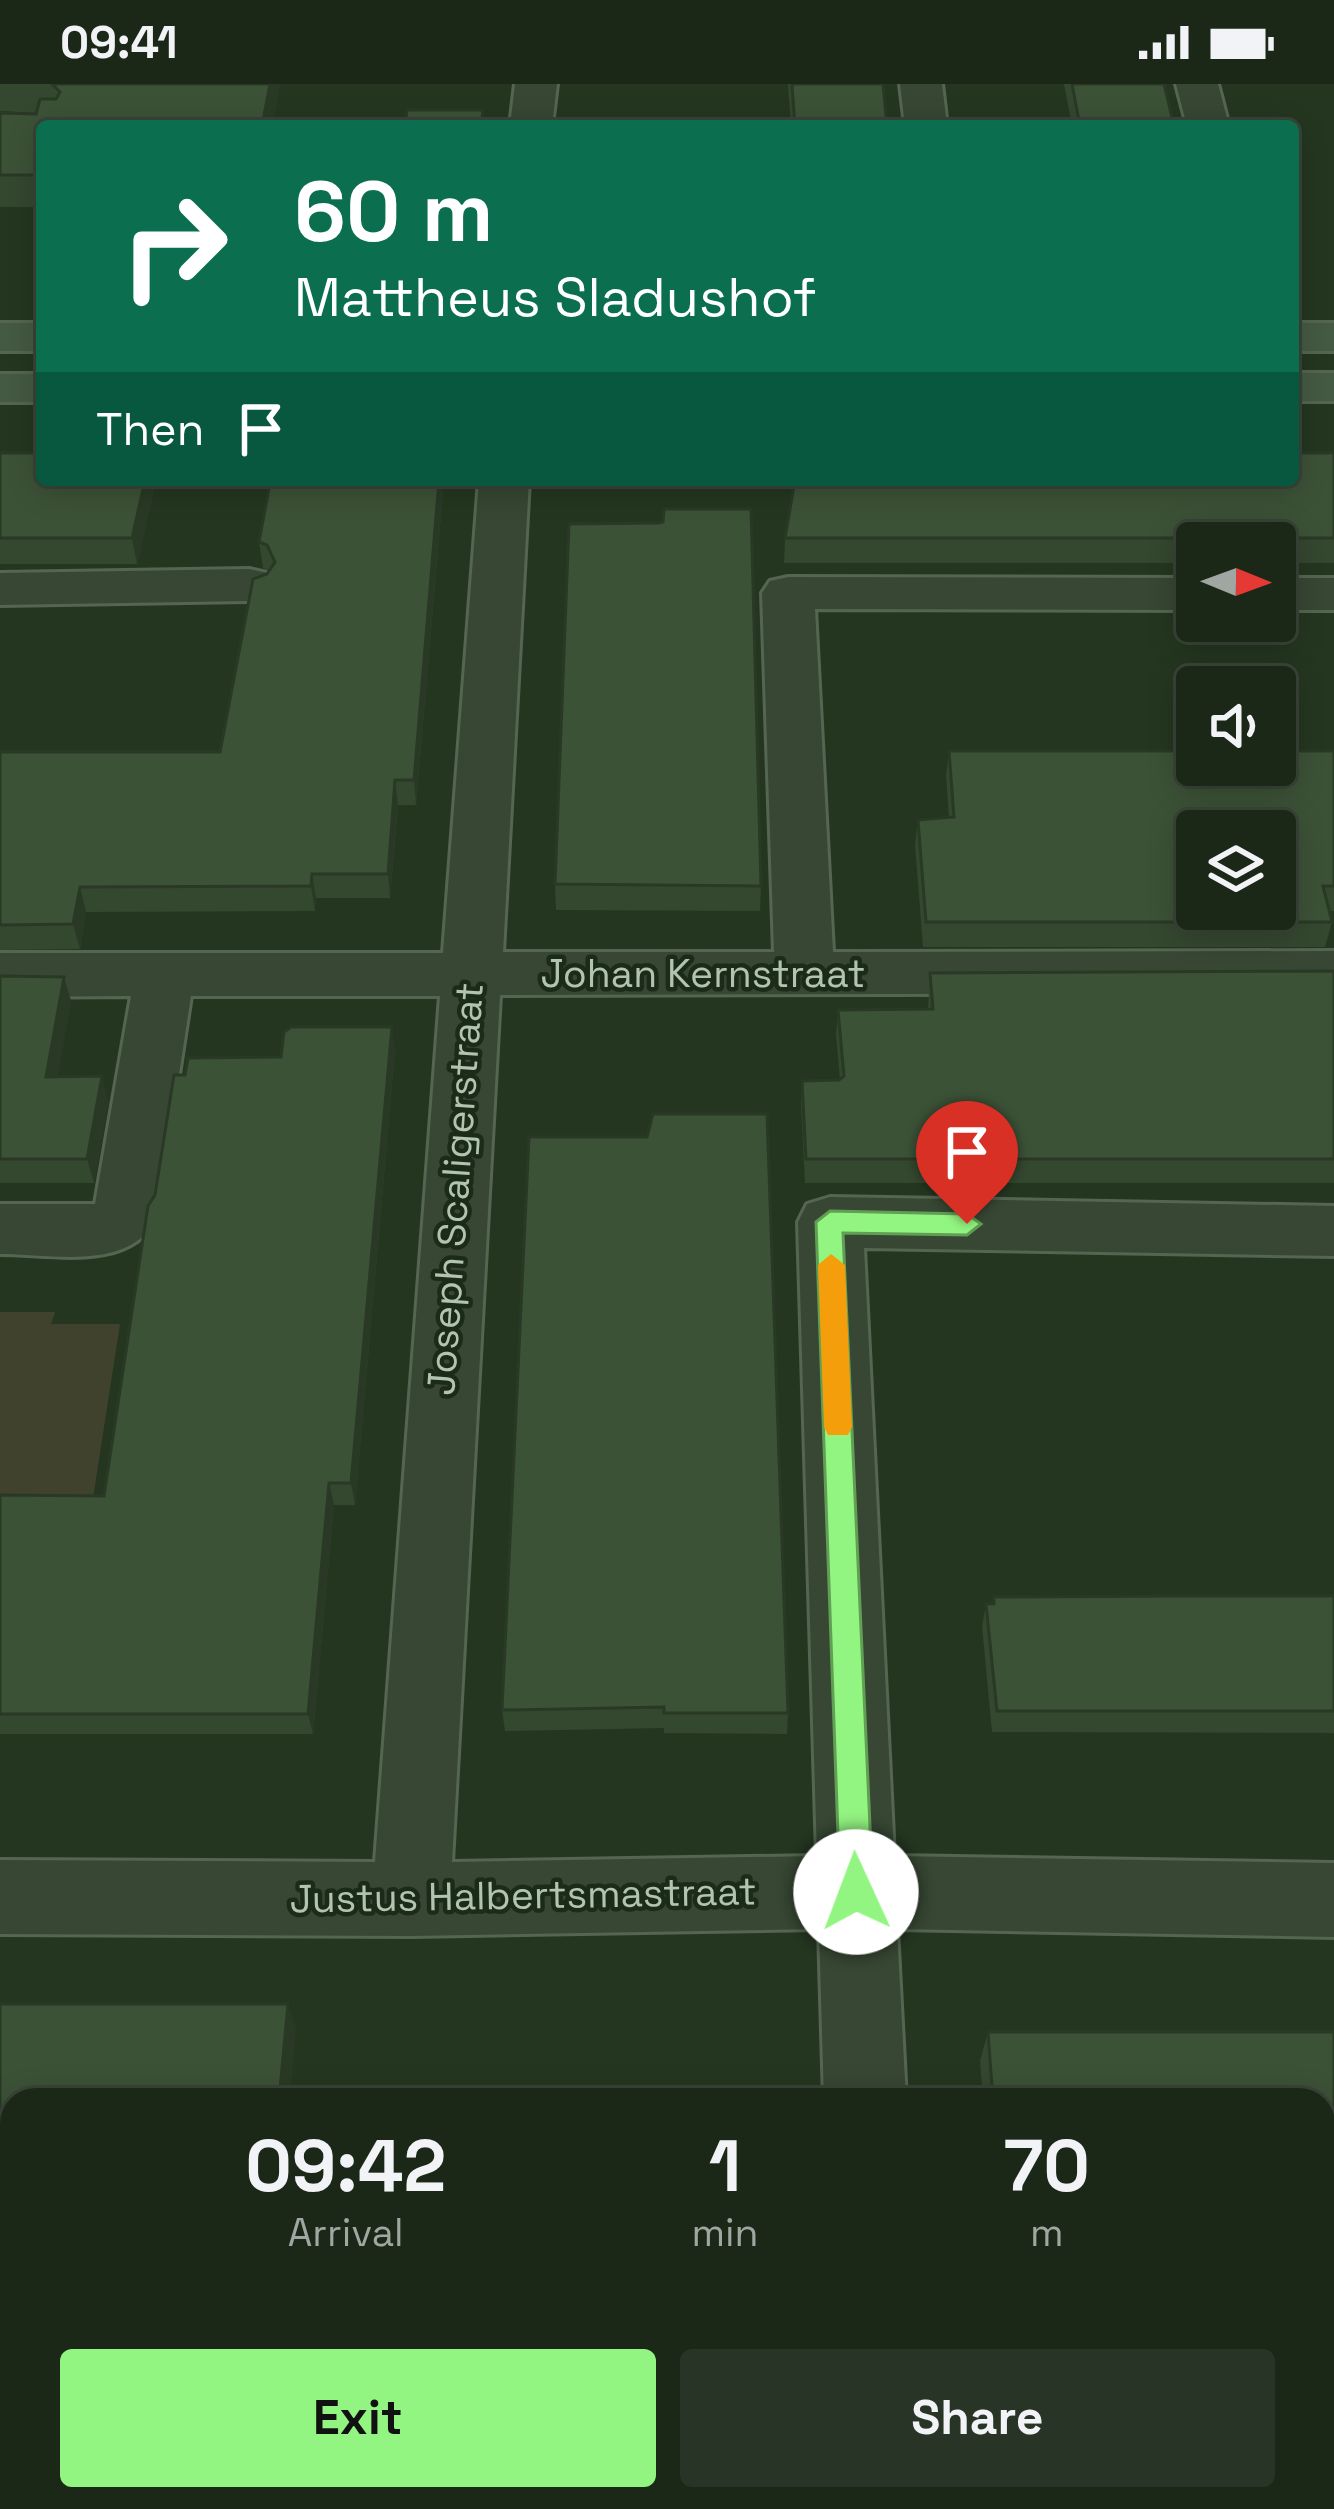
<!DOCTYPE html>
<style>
body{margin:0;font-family:"Space Grotesk",sans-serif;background:#283425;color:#f1f3f6;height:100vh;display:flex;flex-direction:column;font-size:45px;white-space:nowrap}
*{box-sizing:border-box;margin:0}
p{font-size:39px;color:#a0a6a2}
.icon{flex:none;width:66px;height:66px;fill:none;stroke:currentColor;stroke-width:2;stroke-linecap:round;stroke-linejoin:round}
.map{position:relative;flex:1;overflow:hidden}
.side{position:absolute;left:0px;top:2004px;width:1335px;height:423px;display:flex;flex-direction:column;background:#1b2818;border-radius:36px 36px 0 0;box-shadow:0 6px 30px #0003,0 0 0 3px #394437}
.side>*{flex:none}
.hud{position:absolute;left:36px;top:36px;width:1263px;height:366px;border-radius:12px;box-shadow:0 6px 30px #0003,0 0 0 3px #394437;background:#0b6e4f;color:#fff;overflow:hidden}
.needle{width:78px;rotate:91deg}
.tools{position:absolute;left:1176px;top:438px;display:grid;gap:24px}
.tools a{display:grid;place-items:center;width:120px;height:120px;border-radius:12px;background:#1b2818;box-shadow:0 6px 30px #0003,0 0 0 3px #394437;font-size:60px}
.pin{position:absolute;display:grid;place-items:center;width:102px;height:102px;color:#fff;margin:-123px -51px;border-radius:50% 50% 50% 0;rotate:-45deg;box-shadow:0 0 12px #0007}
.pin .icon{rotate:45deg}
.me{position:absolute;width:132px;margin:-66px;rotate:358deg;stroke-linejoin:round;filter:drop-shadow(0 0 9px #0008)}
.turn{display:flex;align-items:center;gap:42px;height:252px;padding:0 60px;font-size:54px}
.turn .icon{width:156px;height:156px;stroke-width:2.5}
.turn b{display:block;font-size:84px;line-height:102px}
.then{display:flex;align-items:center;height:114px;padding:0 60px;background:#0003;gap:24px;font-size:45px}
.eta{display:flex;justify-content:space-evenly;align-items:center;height:204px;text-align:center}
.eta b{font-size:72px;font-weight:600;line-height:84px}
.primary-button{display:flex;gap:24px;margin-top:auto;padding:24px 60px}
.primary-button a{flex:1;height:138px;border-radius:12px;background:#93f581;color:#111;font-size:48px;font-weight:600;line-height:138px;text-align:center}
.primary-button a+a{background:#283425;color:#f1f3f6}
.status{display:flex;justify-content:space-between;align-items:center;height:84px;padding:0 60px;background:#1b2818;direction:ltr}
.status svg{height:33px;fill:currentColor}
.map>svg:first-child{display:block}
</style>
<div class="status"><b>09:41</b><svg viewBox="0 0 49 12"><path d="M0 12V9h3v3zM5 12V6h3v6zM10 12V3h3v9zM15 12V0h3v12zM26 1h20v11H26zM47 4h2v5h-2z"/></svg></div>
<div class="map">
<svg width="1334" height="2425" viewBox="0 0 1334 2425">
<rect width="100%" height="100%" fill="#243620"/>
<!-- green -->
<path fill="#40422d" d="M 0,1228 L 55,1228 L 51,1240 L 120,1240 L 93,1414 L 0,1414 Z"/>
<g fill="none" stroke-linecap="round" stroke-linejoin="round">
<!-- street casing -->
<g stroke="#546551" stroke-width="6">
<g id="street">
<path d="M 515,0 L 557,0 L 552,42 L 510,42 Z"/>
<path d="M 900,0 L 942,0 L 947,42 L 905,42 Z"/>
<path d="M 1176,0 L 1218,0 L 1229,42 L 1187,42 Z"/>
<path d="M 479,396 L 529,396 L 503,868 L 774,868 L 762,509 L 770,497 L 788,493 L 1197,494 L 1197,526 L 815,525 L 833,868 L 1334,867 L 1334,909 L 500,911 L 452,1778 L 817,1772 L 798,1138 L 807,1120 L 830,1113 L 1334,1122 L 1334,1172 L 864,1164 L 894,1772 L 1334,1779 L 1334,1853 L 897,1845 L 906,2016 L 824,2016 L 819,1845 L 411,1852 L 0,1850 L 0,1776 L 375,1778 L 440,912 L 191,912 L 157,1134 C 129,1188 53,1170 0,1170 L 0,1120 L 95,1120 L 131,912 L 0,913 L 0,869 L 443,869 Z"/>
<path d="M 249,485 L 267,489 L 275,501 L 267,513 L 249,517 L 0,521 L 0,489 Z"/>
<rect x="1275" y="494" width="59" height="32"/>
<rect x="836" y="2415" width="90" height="10"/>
</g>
</g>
<!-- secondary casing -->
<g stroke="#546551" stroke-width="6">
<g id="secondary">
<rect x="0" y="239" width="42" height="28"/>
<rect x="1293" y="239" width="41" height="28"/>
<rect x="1293" y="289" width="41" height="28"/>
<rect x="0" y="290" width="42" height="28"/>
</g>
</g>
<!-- street -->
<use href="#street" fill="#374733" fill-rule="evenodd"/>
<!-- secondary -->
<use href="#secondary" fill="#455a42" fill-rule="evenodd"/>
</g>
<!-- wall -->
<g fill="#34472f">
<path d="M 0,0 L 280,0 L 272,42 L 42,42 L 42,123 L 0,123 L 0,29 L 36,29 L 0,27 Z"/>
<path d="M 788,0 L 883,0 L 887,42 L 791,42 Z"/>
<path d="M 1064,0 L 1164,0 L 1174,42 L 1072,42 Z"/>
<path d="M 0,369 L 42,396 L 156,396 L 137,480 L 0,480 Z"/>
<path d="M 1334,369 L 1334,479 L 1275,479 L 1275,459 L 1197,459 L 1197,479 L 784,479 L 785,454 Z"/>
<path d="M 444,396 L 416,721 L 398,721 L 390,814 L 316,814 L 315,827 L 86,828 L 80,865 L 0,866 L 0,668 L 220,668 L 267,490 L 270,486 L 263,484 L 259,458 Z"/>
<path d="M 949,667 L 1334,667 L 1334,827 L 1330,827 L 1332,838 L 1325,863 L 923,863 L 915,761 L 918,736 L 949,733 L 946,692 Z"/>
<path d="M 555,800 L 761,802 L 760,827 L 556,826 Z"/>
<path d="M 1334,887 L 1334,1099 L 805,1099 L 801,1021 L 802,997 L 840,996 L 836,951 L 838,926 L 928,925 L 930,889 Z"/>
<path d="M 0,892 L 64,893 L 71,917 L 57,993 L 108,1017 L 94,1099 L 0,1099 Z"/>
<path d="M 395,967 L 355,1421 L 334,1421 L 313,1650 L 0,1650 L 0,1411 L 104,1412 L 155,1111 L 185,991 L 281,973 Z"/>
<path d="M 529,1053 L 788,1629 L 787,1650 L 664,1649 L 664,1644 L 505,1647 L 502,1626 Z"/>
<path d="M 1334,1512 L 1334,1649 L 992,1648 L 982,1542 L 986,1520 L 992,1520 L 994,1513 Z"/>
<path d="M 988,1948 L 1334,1948 L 1334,2425 L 1202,2425 L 1201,2415 L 1323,2415 L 1323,2016 L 983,2016 L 980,1977 Z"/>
</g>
<!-- shaded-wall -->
<g fill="#2a3926">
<path d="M 270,0 L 280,0 L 272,42 L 262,42 Z"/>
<path d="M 145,396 L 156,396 L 137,480 L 132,454 Z"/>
<path d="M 439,396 L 444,396 L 416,721 L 414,696 Z"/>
<path d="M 395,696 L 398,721 L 390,814 L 388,790 Z"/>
<path d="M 312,790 L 316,814 L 315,827 L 311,802 Z"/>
<path d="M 80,803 L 86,828 L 80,865 L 73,840 Z"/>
<path d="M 64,893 L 71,917 L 53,1017 L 46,993 Z"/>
<path d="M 392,943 L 395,967 L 355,1421 L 351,1399 Z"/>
<path d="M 102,992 L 108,1017 L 94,1099 L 87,1075 Z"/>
<path d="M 329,1399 L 334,1421 L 313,1650 L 308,1630 Z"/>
<path d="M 288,1920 L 296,1945 L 290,2016 L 279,2016 Z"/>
<path d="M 242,2415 L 254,2415 L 253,2425 L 241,2425 Z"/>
</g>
<!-- building -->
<g fill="#3c5237" stroke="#2a3926" stroke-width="3" fill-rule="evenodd">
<path d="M 52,0 L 270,0 L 262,42 L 42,42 L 42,91 L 0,91 L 0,29 L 36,30 L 40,15 L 56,15 L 60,8 Z"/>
<path d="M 792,0 L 883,0 L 887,42 L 795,42 Z"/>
<path d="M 1072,0 L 1164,0 L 1174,42 L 1080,42 Z"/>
<path d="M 407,26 L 483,26 L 481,42 L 405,42 Z"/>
<path d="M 0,369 L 42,369 L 42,396 L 145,396 L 132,454 L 0,454 Z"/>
<path d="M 1293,369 L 1334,369 L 1334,454 L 785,454 L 795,396 L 1293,396 Z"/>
<path d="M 289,396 L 439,396 L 414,696 L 395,696 L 388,790 L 312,790 L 311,802 L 80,803 L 73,840 L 0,841 L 0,668 L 220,668 L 253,495 L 267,490 L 275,478 L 267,461 L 259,458 L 270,399 L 288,399 Z"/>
<path d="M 664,425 L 751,425 L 761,802 L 555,800 L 569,440 L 659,439 L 663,438 Z"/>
<path d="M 949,667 L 1197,667 L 1197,681 L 1275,681 L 1275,667 L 1334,667 L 1334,802 L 1323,802 L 1332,838 L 926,838 L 918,736 L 954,733 ZM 1197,747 L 1275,747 L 1275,825 L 1197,825 Z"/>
<path d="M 1334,887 L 1334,1075 L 806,1075 L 802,997 L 839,996 L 844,992 L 838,926 L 933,925 L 930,889 Z"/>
<path d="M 0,892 L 64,893 L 46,993 L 102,992 L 87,1075 L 0,1075 Z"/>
<path d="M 291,943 L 392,943 L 351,1399 L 329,1399 L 308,1630 L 0,1630 L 0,1411 L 104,1412 L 148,1122 L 155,1111 L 174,991 L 185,991 L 188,974 L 281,973 L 284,948 Z"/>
<path d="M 653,1030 L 767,1030 L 788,1629 L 664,1629 L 664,1623 L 502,1626 L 529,1053 L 647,1053 Z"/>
<path d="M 1186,1512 L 1334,1512 L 1334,1627 L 997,1627 L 986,1520 L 994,1520 L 994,1513 Z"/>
<path d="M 0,1920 L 288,1920 L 279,2016 L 12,2016 L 12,2415 L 242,2415 L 241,2425 L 0,2425 Z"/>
<path d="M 988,1948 L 1334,1948 L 1334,2425 L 1220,2425 L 1218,2415 L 1323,2415 L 1323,2016 L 993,2016 Z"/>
<rect x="394" y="2415" width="303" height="10"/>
</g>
<!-- route -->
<path fill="#93f581" stroke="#609f54" stroke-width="3" d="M 830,1127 L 967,1130 L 981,1140 L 967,1151 L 843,1149 L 873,1808 L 868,1818 L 856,1823 L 845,1818 L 840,1808 L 816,1138 Z"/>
<!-- slow -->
<path fill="#f59e0b" d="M 831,1170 L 845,1181 L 852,1343 L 848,1351 L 828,1351 L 824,1343 L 818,1181 Z"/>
<g text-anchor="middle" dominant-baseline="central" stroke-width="9" stroke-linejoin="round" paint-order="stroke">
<!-- street labels -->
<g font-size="39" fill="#b1c4ae" stroke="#1c2b19">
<text x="703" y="889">Johan Kernstraat</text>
<text transform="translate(455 1105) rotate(-86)">Joseph Scaligerstraat</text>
<text transform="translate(523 1811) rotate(-1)">Justus Halbertsmastraat</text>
</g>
</g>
</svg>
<div class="tools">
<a><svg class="needle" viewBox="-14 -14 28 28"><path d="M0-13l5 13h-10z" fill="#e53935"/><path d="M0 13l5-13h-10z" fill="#a0a6a2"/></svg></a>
<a><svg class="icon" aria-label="sound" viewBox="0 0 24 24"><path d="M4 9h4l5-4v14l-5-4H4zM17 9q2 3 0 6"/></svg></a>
<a><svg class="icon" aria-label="layers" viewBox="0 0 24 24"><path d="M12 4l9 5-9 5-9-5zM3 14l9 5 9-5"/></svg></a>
</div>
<div class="pin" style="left:967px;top:1140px;background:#d93025"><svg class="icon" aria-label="arrive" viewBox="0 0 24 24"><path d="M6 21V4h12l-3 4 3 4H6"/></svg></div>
<svg class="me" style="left:856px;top:1808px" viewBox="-20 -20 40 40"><circle r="19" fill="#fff"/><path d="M0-13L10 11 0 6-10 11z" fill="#93f581"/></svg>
<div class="hud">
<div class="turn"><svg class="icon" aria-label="right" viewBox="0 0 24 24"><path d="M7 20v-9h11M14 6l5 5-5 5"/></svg><div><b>60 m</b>Mattheus Sladushof</div></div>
<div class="then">Then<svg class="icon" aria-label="arrive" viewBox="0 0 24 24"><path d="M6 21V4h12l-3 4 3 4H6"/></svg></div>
</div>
<section class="side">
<div class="eta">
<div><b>09:42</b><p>Arrival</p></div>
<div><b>1</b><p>min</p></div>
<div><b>70</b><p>m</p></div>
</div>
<div class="primary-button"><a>Exit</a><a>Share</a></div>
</section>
</div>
